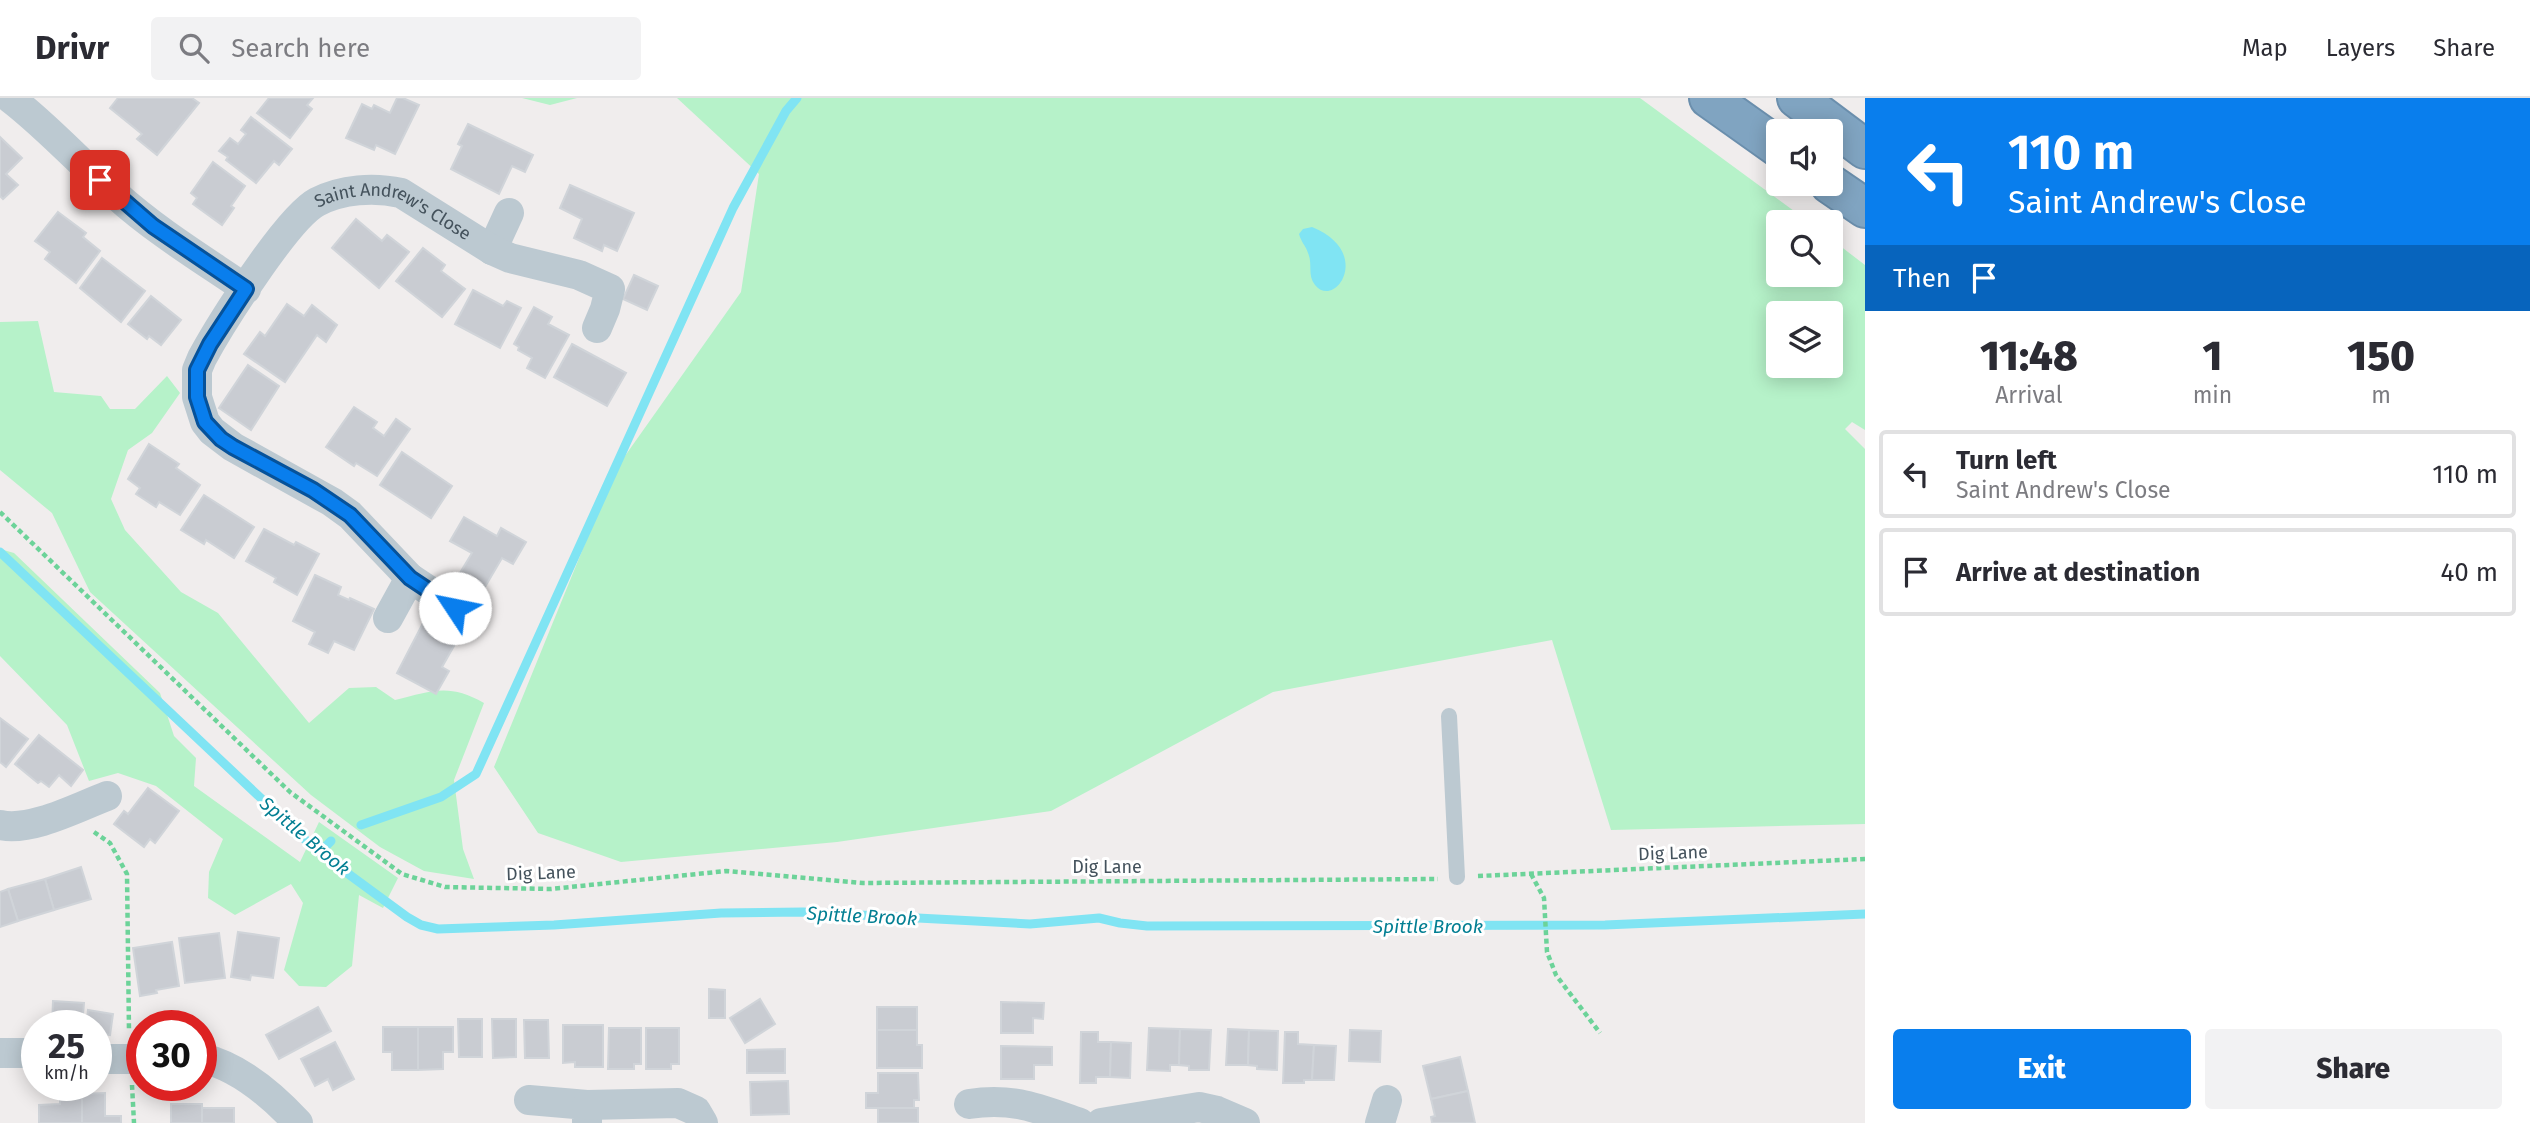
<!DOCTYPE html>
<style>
body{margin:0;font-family:"Fira Sans",sans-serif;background:#f2f2f3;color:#2b2b33;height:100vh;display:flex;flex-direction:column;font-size:26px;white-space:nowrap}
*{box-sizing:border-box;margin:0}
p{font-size:23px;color:#7c7c81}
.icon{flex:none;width:38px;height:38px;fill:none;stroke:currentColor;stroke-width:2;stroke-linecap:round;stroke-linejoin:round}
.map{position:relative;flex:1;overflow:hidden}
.details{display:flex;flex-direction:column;background:#fff;width:665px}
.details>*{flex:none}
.banner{background:#097eed;color:#fff;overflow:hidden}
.buttons{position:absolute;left:1766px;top:21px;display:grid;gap:14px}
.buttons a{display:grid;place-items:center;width:77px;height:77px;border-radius:7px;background:#fff;box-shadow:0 4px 18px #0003;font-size:35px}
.speed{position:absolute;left:21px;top:912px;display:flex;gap:14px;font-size:35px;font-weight:700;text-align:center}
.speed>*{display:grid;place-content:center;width:91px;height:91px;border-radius:50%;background:#fff;box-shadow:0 4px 18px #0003;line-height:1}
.speed small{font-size:18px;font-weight:400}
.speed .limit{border:10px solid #d22;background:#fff;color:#111}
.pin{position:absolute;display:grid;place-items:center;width:60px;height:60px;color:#fff;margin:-30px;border-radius:14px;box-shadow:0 4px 10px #0006}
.me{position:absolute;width:77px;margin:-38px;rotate:304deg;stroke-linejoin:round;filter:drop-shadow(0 0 5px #0008)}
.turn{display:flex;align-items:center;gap:24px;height:147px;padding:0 28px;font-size:32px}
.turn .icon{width:91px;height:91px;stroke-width:2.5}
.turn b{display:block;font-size:49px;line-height:60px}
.then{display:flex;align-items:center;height:66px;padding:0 28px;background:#0003;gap:14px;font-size:26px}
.eta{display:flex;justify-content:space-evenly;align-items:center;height:119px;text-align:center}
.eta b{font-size:42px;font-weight:800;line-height:49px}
.primary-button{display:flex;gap:14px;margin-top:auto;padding:14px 28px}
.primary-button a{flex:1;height:80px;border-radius:7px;background:#097eed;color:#fff;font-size:28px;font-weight:800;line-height:80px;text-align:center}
.primary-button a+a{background:#f2f2f3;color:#2b2b33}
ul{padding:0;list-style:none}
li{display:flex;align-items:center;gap:21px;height:88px;margin:0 14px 10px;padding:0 14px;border:4px solid #e1e1e2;border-radius:7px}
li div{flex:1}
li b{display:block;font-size:26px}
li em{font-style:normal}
header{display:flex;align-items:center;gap:42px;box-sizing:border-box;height:98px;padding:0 35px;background:#fff;border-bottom:2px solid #e1e1e2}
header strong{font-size:33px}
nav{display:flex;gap:38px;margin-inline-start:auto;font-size:24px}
.search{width:490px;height:63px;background:#f2f2f3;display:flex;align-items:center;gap:18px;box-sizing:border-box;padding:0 24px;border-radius:7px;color:#7c7c81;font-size:26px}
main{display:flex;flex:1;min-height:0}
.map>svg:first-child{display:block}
</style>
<header>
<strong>Drivr</strong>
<div class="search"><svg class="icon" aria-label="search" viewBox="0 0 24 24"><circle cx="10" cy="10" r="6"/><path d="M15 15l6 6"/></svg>Search here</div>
<nav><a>Map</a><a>Layers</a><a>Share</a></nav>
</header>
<main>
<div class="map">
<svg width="1865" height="1025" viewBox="0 0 1865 1025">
<rect width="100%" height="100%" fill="#f0eded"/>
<!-- green -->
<g fill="#b6f2c9" fill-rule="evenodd">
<path d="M 522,0 L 577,0 L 550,7 Z"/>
<path d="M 677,0 L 1640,0 L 1809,124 L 1778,124 L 1778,177 L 1830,177 L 1831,141 L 1865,167 L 1865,332 L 1852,324 L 1845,331 L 1865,351 L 1865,726 L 1611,732 L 1552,542 L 1273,594 L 1051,713 L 837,744 L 621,764 L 538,735 L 494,669 L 615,372 L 741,194 L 759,76 ZM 1778,215 L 1830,215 L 1830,268 L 1778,268 Z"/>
<path d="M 38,223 L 54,294 L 101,298 L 110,311 L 135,311 L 167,278 L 180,295 L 152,335 L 128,352 L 111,401 L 125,432 L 181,494 L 218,515 L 309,625 L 349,590 L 376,589 L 395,602 C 432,593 449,585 484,605 L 454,682 L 463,751 L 474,781 L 424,773 L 380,749 L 311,697 L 90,494 L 52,415 L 0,372 L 0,224 Z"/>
<path d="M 0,451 L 14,455 L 160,595 L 174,638 L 196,660 L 194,688 L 300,764 L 319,724 L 398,780 L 383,810 L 359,797 L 352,868 L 326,889 L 299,888 L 284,872 L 303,805 L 291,786 L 235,817 L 208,800 L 209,774 L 223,741 L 156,688 L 118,675 L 89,683 L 67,627 L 0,558 Z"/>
</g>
<!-- water -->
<path fill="#80e4f3" d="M 1312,129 C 1374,154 1335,212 1315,187 C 1307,177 1313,166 1308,155 C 1306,148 1301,144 1299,136 L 1303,131 Z"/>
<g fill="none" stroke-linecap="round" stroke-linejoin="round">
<!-- stream -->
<g stroke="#80e4f3" stroke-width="9">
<path d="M 0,454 L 301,738 L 328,761 L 407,819 L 421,827 L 438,831 L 554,827 L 721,815 L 803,814 L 1030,826 L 1099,820 L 1120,825 L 1147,828 L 1605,827 L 1865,816"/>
<path d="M 361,727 L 441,699 L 476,676 L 733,110 L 786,13 L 797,0"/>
<path d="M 320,754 L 331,743"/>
</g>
</g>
<!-- building -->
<g fill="#c9ccd2" stroke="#d0d4d9" stroke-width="2">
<path d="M 118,0 L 192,0 L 199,5 L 157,57 L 137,41 L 142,36 L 110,10 Z"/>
<path d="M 269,0 L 313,0 L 307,7 L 312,11 L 290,40 L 257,15 Z"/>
<path d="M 397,0 L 403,0 L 419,7 L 395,56 L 376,47 L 374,52 L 346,40 L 362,6 L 372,11 L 374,7 L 390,15 Z"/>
<path d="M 251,19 L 292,51 L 279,67 L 274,63 L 256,85 L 226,62 L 228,59 L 219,53 L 230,40 L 238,46 L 246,36 L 241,32 Z"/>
<path d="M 468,26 L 533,57 L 525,74 L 512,68 L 499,96 L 451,71 L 462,48 L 458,46 Z"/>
<path d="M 0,39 L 22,60 L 6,76 L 18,87 L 3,101 L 0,98 Z"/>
<path d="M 213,64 L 245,88 L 231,108 L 234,110 L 222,127 L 193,106 L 197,100 L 191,95 Z"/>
<path d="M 570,87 L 634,115 L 617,153 L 604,147 L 602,153 L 574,140 L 582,121 L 560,110 Z"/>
<path d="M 58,114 L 86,135 L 83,139 L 100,153 L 76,185 L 45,161 L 50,154 L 35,143 Z"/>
<path d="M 356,121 L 382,143 L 387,137 L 409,154 L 379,190 L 332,150 Z"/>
<path d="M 423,150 L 445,167 L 441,173 L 465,191 L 442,219 L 396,183 Z"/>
<path d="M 102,160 L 145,193 L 121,224 L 80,190 Z"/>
<path d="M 634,177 L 658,188 L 647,212 L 623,201 Z"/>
<path d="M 473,192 L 503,208 L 507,203 L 521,210 L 500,250 L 455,226 Z"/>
<path d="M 151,198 L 181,222 L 161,247 L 149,238 L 147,241 L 128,226 Z"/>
<path d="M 287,206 L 304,218 L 312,207 L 337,227 L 326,244 L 317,237 L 285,284 L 244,256 L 260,234 L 265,238 Z"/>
<path d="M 534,209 L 552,219 L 548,226 L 569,237 L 545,280 L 527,270 L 532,260 L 518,252 L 519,249 L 514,246 Z"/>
<path d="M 572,246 L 626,275 L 607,308 L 554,279 Z"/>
<path d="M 248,267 L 279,288 L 251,332 L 219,310 Z"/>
<path d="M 354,309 L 377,324 L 373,330 L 384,338 L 396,321 L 410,331 L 377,378 L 356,365 L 354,368 L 326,349 Z"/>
<path d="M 149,346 L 179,366 L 176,370 L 200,387 L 180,417 L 159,404 L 156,409 L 136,396 L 140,390 L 128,381 Z"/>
<path d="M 402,354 L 452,388 L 431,420 L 380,387 Z"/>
<path d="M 204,397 L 254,429 L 234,460 L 206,442 L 204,446 L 181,432 Z"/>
<path d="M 464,419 L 497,438 L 501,430 L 526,444 L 513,466 L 502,460 L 485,489 L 460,475 L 472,455 L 450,443 Z"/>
<path d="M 264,431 L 294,447 L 296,444 L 319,456 L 297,497 L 274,484 L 276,480 L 246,463 Z"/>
<path d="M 315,477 L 341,489 L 338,497 L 349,502 L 350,500 L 374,511 L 354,552 L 334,543 L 328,555 L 309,546 L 315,534 L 293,523 Z"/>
<path d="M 424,523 L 458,541 L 442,569 L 449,573 L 436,596 L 397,575 Z"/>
<path d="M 0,620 L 28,641 L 6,669 L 0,664 Z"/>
<path d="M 39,637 L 83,672 L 71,688 L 59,677 L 49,689 L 41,683 L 38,685 L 15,666 Z"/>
<path d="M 148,690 L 179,713 L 155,745 L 150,741 L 144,749 L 114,726 L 124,713 L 128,716 Z"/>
<path d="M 81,769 L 91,801 L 54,812 L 45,781 Z"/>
<path d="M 45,781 L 54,812 L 18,823 L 8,791 Z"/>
<path d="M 8,791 L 18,823 L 0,829 L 0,794 Z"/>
<path d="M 238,834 L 279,840 L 273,880 L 251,877 L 250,882 L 231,879 Z"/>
<path d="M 219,835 L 225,880 L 185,885 L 179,840 Z"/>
<path d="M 172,844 L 179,888 L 156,892 L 157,895 L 140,898 L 133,850 Z"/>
<path d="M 709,891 L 725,892 L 725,920 L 709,920 Z"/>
<path d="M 760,901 L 775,926 L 745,945 L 730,920 Z"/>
<path d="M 53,903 L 84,905 L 82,928 L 52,928 Z"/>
<path d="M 1001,904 L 1044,905 L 1043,921 L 1033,920 L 1033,935 L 1001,935 Z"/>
<path d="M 318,909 L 331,933 L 279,961 L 266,937 Z"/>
<rect x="877" y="909" width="40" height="23"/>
<path d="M 88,912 L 113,916 L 110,937 L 96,935 L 96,928 L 86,928 Z"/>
<path d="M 458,921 L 482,921 L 482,959 L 459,959 Z"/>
<path d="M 492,921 L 516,921 L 516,959 L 493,960 Z"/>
<path d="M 524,922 L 548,922 L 549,960 L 525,960 Z"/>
<path d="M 563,927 L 603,927 L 603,969 L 575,969 L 575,964 L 563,965 Z"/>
<path d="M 383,929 L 418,929 L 418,972 L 392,972 L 392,954 L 383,954 Z"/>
<path d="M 418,929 L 453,929 L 453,954 L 443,954 L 443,971 L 418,972 Z"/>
<path d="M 609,930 L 641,930 L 641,966 L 634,966 L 634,971 L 608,971 Z"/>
<path d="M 646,930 L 679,930 L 679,966 L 671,966 L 671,971 L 646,971 Z"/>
<path d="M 1149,930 L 1180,931 L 1179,967 L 1170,967 L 1170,973 L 1147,972 Z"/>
<path d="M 1180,931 L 1211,932 L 1209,972 L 1189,972 L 1189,968 L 1179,967 Z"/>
<path d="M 1228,931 L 1249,932 L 1248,967 L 1226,967 Z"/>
<path d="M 877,932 L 917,932 L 917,947 L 922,947 L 922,970 L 877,970 Z"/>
<path d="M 1249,932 L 1278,933 L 1277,972 L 1257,971 L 1257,968 L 1248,967 Z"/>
<path d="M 1350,932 L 1381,933 L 1380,964 L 1349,963 Z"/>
<path d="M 1081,934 L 1098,934 L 1098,944 L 1111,944 L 1110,979 L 1096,979 L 1096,985 L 1080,985 Z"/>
<path d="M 1285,934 L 1298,934 L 1298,946 L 1314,947 L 1312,982 L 1304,982 L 1304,985 L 1283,985 Z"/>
<path d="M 335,944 L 354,981 L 333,992 L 328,981 L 315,988 L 301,961 Z"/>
<path d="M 1111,944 L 1131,945 L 1130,980 L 1110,979 Z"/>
<path d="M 1314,947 L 1336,948 L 1334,982 L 1312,982 Z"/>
<path d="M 1001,948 L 1052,949 L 1052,967 L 1034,967 L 1034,981 L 1001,981 Z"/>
<path d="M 785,951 L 785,975 L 747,975 L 747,952 Z"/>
<path d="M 1460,959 L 1468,993 L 1431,1001 L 1423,968 Z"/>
<path d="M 878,975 L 918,975 L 919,1002 L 914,1002 L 914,1010 L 866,1010 L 866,995 L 878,995 Z"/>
<path d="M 788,983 L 789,1016 L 751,1017 L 750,984 Z"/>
<path d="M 1468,993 L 1475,1025 L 1432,1025 L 1431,1019 L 1435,1018 L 1431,1001 Z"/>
<path d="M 60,995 L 82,996 L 82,1025 L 39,1025 L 39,1007 L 60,1006 Z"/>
<path d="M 105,995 L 105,1018 L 121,1018 L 121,1025 L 82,1025 L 82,996 Z"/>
<rect x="171" y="1006" width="31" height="19"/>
<rect x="202" y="1010" width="32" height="15"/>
<rect x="878" y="1010" width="40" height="15"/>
</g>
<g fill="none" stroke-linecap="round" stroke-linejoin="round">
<!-- motorway casing -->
<g stroke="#6b8fad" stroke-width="42">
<g id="motorway">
<path d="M 1709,0 L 1778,49"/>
<path d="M 1797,0 L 1865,51"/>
<path d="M 1830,86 L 1865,110"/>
</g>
</g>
<!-- path -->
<g stroke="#6cd399" stroke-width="4.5" stroke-dasharray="5 3.5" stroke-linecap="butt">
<path d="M 0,414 L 290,694 L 402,776 L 445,789 L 551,791 L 726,773 L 863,785 L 1438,781"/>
<path d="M 94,734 L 110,745 L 127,776 L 129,933"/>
<path d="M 1531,776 L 1544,800 L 1547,854 L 1556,877 L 1600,935"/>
<path d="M 1478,778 L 1865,761"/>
<path d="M 132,987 L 134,1025"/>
</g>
<!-- service -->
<path stroke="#bcc9d1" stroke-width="16" d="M 1449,618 L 1457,779"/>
<!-- minor -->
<g stroke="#bcc9d1" stroke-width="30">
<path d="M 10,0 C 48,29 80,65 116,97 C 156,133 202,161 246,191"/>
<path d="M 492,152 L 509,115"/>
<path id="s1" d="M 455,510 L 410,480 L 350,417 L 332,404 L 233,349 L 212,333 L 205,324 L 197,299 L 197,272 L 202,260 C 220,227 287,120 317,104 C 342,91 374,89 401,95 L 492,152 L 510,160 L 579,177 L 610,191 L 605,211 L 597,230"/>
<path d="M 388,520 L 410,480"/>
<path d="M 0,727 C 31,734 78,709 107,698"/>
<path d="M 0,955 L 37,955"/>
<path d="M 201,960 C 239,968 272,997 298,1025"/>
<path d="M 96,961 L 142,961"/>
<path d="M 529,1002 L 587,1007 L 587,1025"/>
<path d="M 969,1006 C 1014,999 1039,1011 1080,1025"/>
<path d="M 587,1007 L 678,1005 L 696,1013 L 703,1025"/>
<path d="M 1101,1025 L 1199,1009 L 1217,1013 L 1245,1025"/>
<path d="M 1380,1025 L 1387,1002"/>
</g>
<!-- motorway -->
<use href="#motorway" stroke="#80a4c1" stroke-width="38"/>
</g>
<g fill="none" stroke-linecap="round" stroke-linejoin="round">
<!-- route casing -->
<g stroke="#06529a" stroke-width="18">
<path id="route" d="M 100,82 L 153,128 L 246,191 L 210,246 L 197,272 L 197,299 L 205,324 L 221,341 L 233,349 L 313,392 L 350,417 L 410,480 L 455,510"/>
</g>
<!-- route -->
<use href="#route" stroke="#097eed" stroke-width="12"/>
</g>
<g text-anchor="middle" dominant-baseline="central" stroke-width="6" stroke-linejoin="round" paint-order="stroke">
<!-- street labels -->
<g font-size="18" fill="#44525c" stroke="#fff">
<text stroke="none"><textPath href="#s1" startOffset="658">Saint Andrew's Close</textPath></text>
<text transform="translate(1673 755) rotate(-2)">Dig Lane</text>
<text x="1107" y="769">Dig Lane</text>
<text transform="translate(541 775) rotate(-2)">Dig Lane</text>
</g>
<!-- water labels -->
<g font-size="19" font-style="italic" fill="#037f93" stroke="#fff">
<text transform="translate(305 738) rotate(40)">Spittle Brook</text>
<text transform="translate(862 818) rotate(3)">Spittle Brook</text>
<text x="1428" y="828">Spittle Brook</text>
</g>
</g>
</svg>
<div class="buttons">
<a><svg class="icon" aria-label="sound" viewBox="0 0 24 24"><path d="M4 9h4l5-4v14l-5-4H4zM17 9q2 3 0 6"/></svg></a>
<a><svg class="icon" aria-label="search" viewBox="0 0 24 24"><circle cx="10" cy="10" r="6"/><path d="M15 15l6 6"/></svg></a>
<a><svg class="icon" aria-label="layers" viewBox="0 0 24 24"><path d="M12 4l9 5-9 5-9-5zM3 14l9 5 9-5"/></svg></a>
</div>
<div class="speed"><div>25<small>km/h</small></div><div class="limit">30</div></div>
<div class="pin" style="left:100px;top:82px;background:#d93025"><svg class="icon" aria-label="arrive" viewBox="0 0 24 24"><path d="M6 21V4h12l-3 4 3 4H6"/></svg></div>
<svg class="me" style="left:455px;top:510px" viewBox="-20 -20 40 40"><circle r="19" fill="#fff"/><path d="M0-13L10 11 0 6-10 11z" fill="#097eed"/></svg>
</div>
<section class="details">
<div class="banner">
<div class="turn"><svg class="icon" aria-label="left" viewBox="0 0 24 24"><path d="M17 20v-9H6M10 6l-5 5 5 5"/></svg><div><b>110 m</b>Saint Andrew's Close</div></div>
<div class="then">Then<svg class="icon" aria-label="arrive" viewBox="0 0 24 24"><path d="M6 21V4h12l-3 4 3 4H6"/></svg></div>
</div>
<div class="eta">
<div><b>11:48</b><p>Arrival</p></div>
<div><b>1</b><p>min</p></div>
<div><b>150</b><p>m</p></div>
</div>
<ul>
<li><svg class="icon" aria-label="left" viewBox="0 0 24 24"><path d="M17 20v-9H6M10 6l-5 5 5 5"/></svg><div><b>Turn left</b><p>Saint Andrew's Close</p></div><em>110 m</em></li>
<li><svg class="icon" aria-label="arrive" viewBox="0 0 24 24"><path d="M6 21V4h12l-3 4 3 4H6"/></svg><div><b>Arrive at destination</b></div><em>40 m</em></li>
</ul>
<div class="primary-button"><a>Exit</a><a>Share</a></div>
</section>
</main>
